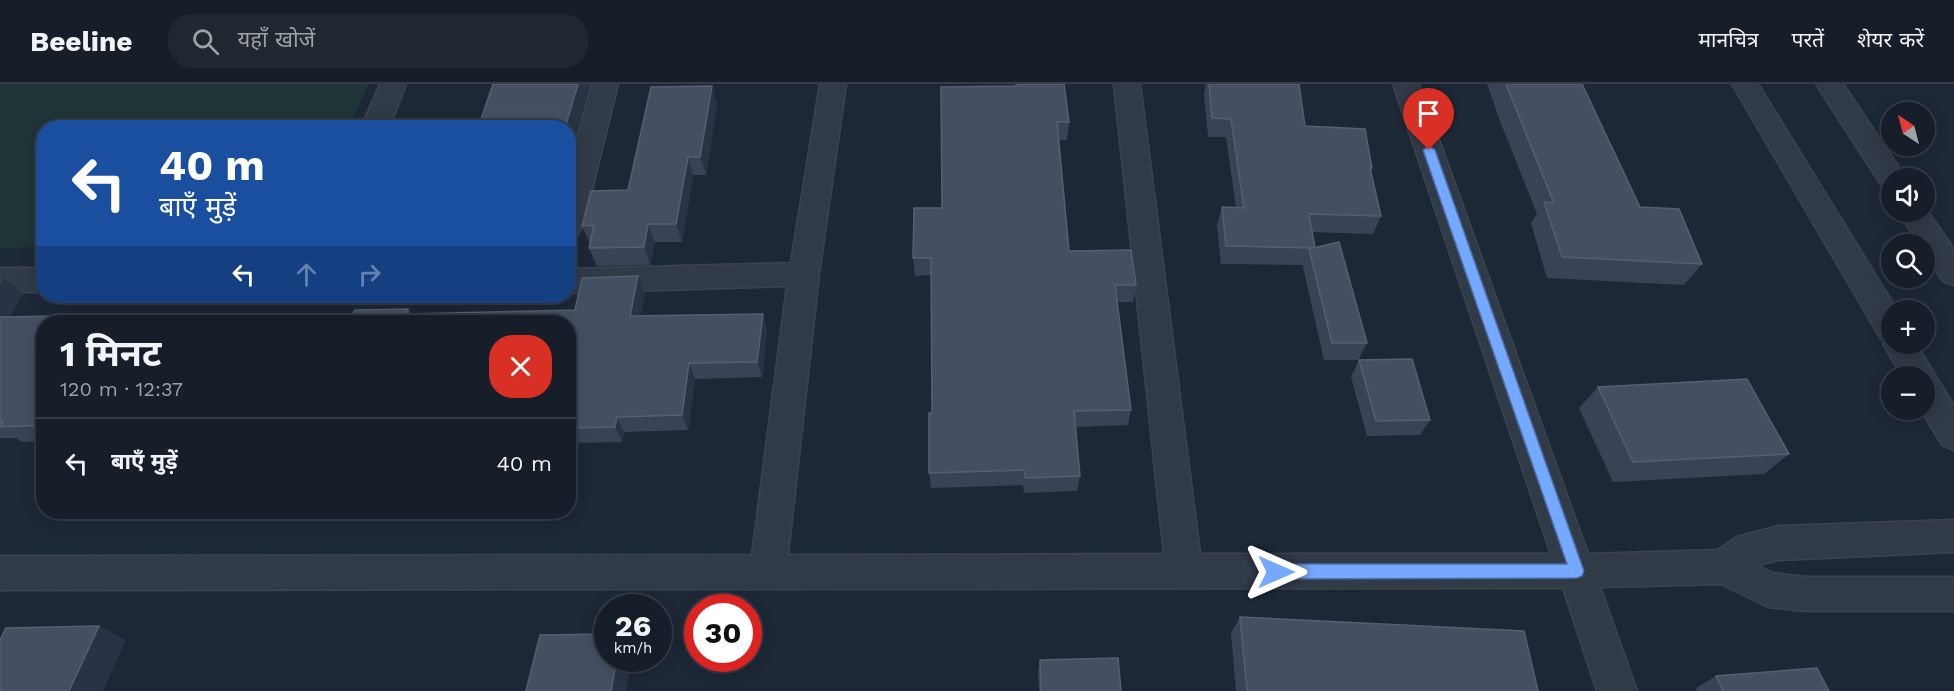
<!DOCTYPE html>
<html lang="hi">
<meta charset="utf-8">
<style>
body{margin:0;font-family:"Work Sans","Noto Sans Devanagari",sans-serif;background:#1f2731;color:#f1f3f6;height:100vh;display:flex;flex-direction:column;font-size:22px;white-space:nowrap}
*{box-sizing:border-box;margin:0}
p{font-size:20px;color:#9ea2a8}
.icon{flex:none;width:33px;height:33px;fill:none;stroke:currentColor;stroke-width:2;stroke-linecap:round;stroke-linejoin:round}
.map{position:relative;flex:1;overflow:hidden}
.details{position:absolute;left:36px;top:231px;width:540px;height:204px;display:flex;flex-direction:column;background:#161e29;border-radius:24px;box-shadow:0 3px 15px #0003,0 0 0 2px #353c46}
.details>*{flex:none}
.hud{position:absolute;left:36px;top:36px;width:540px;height:183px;border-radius:24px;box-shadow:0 3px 15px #0003,0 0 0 2px #353c46;background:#1a4fa0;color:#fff;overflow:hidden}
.needle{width:39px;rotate:324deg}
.buttons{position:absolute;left:1881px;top:18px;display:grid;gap:12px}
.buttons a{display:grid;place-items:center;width:54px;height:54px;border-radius:50%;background:#161e29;box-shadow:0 3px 15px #0003,0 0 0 2px #353c46;font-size:30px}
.speed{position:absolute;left:594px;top:510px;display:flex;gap:12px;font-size:30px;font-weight:700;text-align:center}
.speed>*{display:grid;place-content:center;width:78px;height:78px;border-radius:50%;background:#161e29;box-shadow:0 3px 15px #0003,0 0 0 2px #353c46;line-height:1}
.speed small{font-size:15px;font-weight:400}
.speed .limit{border:9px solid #d22;background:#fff;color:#111}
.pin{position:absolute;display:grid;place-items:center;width:51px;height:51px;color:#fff;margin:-62px -26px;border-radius:50% 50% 50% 0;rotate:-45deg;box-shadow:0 0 6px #0007}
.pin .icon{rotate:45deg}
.me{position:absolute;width:66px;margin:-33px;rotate:90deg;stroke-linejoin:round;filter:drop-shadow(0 0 4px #0008)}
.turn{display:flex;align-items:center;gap:21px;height:126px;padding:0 24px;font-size:27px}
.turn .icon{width:78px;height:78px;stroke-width:2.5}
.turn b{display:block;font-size:42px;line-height:51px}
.lanes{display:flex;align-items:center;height:57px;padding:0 24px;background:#0003;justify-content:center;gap:30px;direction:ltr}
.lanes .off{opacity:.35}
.round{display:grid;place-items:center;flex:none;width:63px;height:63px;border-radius:24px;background:#1f2731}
.overview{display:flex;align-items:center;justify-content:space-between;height:102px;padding:0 24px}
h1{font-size:36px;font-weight:700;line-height:45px}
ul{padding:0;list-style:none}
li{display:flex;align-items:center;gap:18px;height:90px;padding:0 24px;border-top:2px solid #353c46}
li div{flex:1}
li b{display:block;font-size:22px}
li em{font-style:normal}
header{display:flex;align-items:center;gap:36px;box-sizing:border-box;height:84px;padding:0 30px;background:#161e29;border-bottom:2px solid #353c46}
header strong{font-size:28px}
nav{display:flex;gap:33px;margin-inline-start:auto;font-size:21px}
.search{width:420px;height:54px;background:#1f2731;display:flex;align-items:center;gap:15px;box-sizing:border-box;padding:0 21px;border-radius:24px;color:#9ea2a8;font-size:22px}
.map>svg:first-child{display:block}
</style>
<header>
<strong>Beeline</strong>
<div class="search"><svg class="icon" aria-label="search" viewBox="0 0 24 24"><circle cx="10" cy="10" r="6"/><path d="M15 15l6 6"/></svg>यहाँ खोजें</div>
<nav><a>मानचित्र</a><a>परतें</a><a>शेयर करें</a></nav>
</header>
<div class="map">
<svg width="1954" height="607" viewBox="0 0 1954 607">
<rect width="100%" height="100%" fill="#1d2837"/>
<!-- green -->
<path fill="#1f3538" d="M 0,0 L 369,0 L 349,43 L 44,44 L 43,163 L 0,164 Z"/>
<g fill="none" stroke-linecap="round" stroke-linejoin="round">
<!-- minor casing -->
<g stroke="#3a4350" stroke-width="3">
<g id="minor">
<path d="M 380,0 L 406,0 L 389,44 L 361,44 Z"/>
<path d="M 592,0 L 618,0 L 583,142 L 578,150 L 568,153 L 568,86 Z"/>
<path d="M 820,0 L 846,0 L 819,190 L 788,471 L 1164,470 L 1114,0 L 1140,0 L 1200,470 L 1551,470 L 1393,0 L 1419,0 L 1588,470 L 1718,466 L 1737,453 L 1779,442 L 1954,436 L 1954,468 L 1779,476 L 1757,481 L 1772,489 L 1805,493 L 1954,493 L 1954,527 L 1805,527 L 1768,523 L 1721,500 L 1600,503 L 1637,607 L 1597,607 L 1563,504 L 0,506 L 0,472 L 752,471 L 787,202 L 568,209 L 568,185 L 791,179 Z"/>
<path d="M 1732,0 L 1758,0 L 1897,226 L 1892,226 L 1892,260 L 1916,260 L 1954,322 L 1954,366 L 1942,361 L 1921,326 L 1924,326 L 1924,292 L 1902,292 L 1883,260 L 1885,256 L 1881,255 Z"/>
<path d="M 1816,0 L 1843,0 L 1906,94 L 1892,94 L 1892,105 L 1882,102 Z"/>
<path d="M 1924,122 L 1954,165 L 1954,201 L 1943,197 L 1924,169 L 1924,160 L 1919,160 L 1898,128 L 1924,128 Z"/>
<rect x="0" y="184" width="44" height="24"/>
</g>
</g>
<!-- minor -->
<use href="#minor" fill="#313a47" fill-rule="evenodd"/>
</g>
<!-- wall -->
<g fill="#384456">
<path d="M 1206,0 L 1299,0 L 1305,42 L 1372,84 L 1371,88 L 1381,132 L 1373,150 L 1312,148 L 1315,164 L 1367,259 L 1358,276 L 1324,276 L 1303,183 L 1303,181 L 1221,180 L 1217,141 L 1222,123 L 1236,124 L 1226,53 L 1208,53 L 1204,10 Z"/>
<path d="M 1487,0 L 1582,0 L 1640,123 L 1702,180 L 1684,201 L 1547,194 L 1531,139 L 1537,130 L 1500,37 Z"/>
<path d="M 712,2 L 717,20 L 706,91 L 693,91 L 682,158 L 655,158 L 650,181 L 597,182 L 589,164 L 590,159 L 582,142 L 628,106 Z"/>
<path d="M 941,3 L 1069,38 L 1067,56 L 1059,56 L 1069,167 L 1136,201 L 1133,218 L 1117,218 L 1131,326 L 1128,341 L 1076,343 L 1080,392 L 1077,407 L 1024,409 L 1023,401 L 931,404 L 929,389 L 932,329 L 931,191 L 915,192 L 913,174 L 942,124 Z"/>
<path d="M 0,194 L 23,210 L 9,233 L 236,230 L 239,232 L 353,230 L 408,225 L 412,230 L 575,226 L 645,209 L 640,232 L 767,246 L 762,293 L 695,295 L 688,346 L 624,348 L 622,358 L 568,359 L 568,238 L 44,238 L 44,357 L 22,358 L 16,354 L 0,354 Z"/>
<path d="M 1359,276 L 1430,336 L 1420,351 L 1367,352 L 1351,293 Z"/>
<path d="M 1598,303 L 1789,370 L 1764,390 L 1613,398 L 1579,324 Z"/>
<path d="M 1240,533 L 1538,607 L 1236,607 L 1231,549 Z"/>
<path d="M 1040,576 L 1121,607 L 1039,607 L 1038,588 Z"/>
<path d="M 1716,592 L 1829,607 L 1697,607 L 1696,604 Z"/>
</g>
<!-- shaded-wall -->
<g fill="#283445">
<path d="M 578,0 L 590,0 L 569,74 L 568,44 L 565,44 Z"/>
<path d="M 712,2 L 717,20 L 706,91 L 700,73 Z"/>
<path d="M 688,73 L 693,91 L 682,158 L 676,140 Z"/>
<path d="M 648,140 L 655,158 L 650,181 L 644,163 Z"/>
<path d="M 638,192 L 645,209 L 637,248 L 630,232 Z"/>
<path d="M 4,194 L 23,210 L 0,248 L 0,200 Z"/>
<path d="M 763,230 L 767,246 L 762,293 L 757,278 Z"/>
<path d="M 689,279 L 695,295 L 688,346 L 682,331 Z"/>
<path d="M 617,333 L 624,348 L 622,358 L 615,343 Z"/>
<path d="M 99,542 L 126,556 L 103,607 L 69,607 Z"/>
<path d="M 617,574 L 633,574 L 626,607 L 611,607 Z"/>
</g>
<!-- building -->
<g fill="#445062" stroke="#546072" stroke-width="1.5">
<path d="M 493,0 L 578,0 L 565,44 L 478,44 Z"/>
<path d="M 1016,0 L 1064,0 L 1069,38 L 1057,38 L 1069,167 L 1131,166 L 1136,201 L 1115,201 L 1131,326 L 1074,327 L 1080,392 L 1025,394 L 1024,386 L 929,389 L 929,329 L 932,329 L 931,174 L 913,174 L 914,124 L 942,124 L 941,3 L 1016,2 Z"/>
<path d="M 1209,0 L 1299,0 L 1305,42 L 1365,45 L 1372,84 L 1370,84 L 1381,132 L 1309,130 L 1315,164 L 1226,162 L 1222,123 L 1244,124 L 1231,35 L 1212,34 Z"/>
<path d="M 1506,0 L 1582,0 L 1640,123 L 1679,125 L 1702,180 L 1562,173 L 1544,118 L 1554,119 Z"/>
<path d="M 712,2 L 700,73 L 688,73 L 676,140 L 648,140 L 644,163 L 589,164 L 594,141 L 582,142 L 591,107 L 628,106 L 651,3 Z"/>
<path d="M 1339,158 L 1367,259 L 1332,259 L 1309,165 Z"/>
<path d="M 638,192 L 630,232 L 763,230 L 757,278 L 689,279 L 682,331 L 617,333 L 615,343 L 568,344 L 568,238 L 44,238 L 44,341 L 0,343 L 3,338 L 0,339 L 0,233 L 180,230 L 236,230 L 235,232 L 353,230 L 355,226 L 408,225 L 407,230 L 575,226 L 582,194 Z"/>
<path d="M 1412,275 L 1430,336 L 1376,337 L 1359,276 Z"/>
<path d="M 1747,295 L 1789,370 L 1633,378 L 1598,303 Z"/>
<path d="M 1240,533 L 1524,547 L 1538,607 L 1247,607 Z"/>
<path d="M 99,542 L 69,607 L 0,607 L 0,556 L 6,544 Z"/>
<path d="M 608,550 L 608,574 L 617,574 L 611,607 L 526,607 L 540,551 Z"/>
<path d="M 1118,574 L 1121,607 L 1041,607 L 1040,576 Z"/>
<path d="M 1817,584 L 1829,607 L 1723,607 L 1716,592 Z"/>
</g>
<!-- route -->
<path fill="#75a9ff" stroke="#4c6ea6" stroke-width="1.5" d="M 1429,62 L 1435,66 L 1584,487 L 1582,492 L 1577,494 L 1276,495 L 1271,492 L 1269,488 L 1271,483 L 1276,480 L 1567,480 L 1423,66 Z"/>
</svg>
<div class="buttons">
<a><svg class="needle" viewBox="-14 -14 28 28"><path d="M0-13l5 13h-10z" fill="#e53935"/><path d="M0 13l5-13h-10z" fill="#9ea2a8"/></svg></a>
<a><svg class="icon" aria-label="sound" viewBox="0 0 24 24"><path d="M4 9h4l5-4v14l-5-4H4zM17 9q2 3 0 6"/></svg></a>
<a><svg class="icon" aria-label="search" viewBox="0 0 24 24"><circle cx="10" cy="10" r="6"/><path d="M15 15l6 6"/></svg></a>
<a>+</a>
<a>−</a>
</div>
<div class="speed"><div>26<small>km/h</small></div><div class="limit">30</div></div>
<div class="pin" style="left:1429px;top:66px;background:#d93025"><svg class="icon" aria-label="arrive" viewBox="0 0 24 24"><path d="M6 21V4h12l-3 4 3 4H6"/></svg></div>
<svg class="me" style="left:1276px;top:488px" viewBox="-20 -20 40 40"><path d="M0-17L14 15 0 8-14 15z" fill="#75a9ff" stroke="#fff" stroke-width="4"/></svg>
<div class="hud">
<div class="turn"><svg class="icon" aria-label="left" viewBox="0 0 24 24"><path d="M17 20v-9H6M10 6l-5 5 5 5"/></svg><div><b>40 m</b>बाएँ मुड़ें</div></div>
<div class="lanes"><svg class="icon" aria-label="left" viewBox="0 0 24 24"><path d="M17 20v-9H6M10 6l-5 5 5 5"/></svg><svg class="icon off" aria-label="ahead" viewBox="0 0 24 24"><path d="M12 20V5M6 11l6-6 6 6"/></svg><svg class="icon off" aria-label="right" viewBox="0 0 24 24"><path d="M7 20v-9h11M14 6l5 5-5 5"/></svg></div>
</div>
<section class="details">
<div class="overview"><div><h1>1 मिनट</h1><p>120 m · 12:37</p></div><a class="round" style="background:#d93025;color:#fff"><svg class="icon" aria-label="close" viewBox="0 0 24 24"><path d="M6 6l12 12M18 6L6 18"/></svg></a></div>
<ul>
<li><svg class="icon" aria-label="left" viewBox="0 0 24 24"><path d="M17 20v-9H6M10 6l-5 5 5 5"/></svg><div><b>बाएँ मुड़ें</b></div><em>40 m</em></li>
</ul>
</section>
</div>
